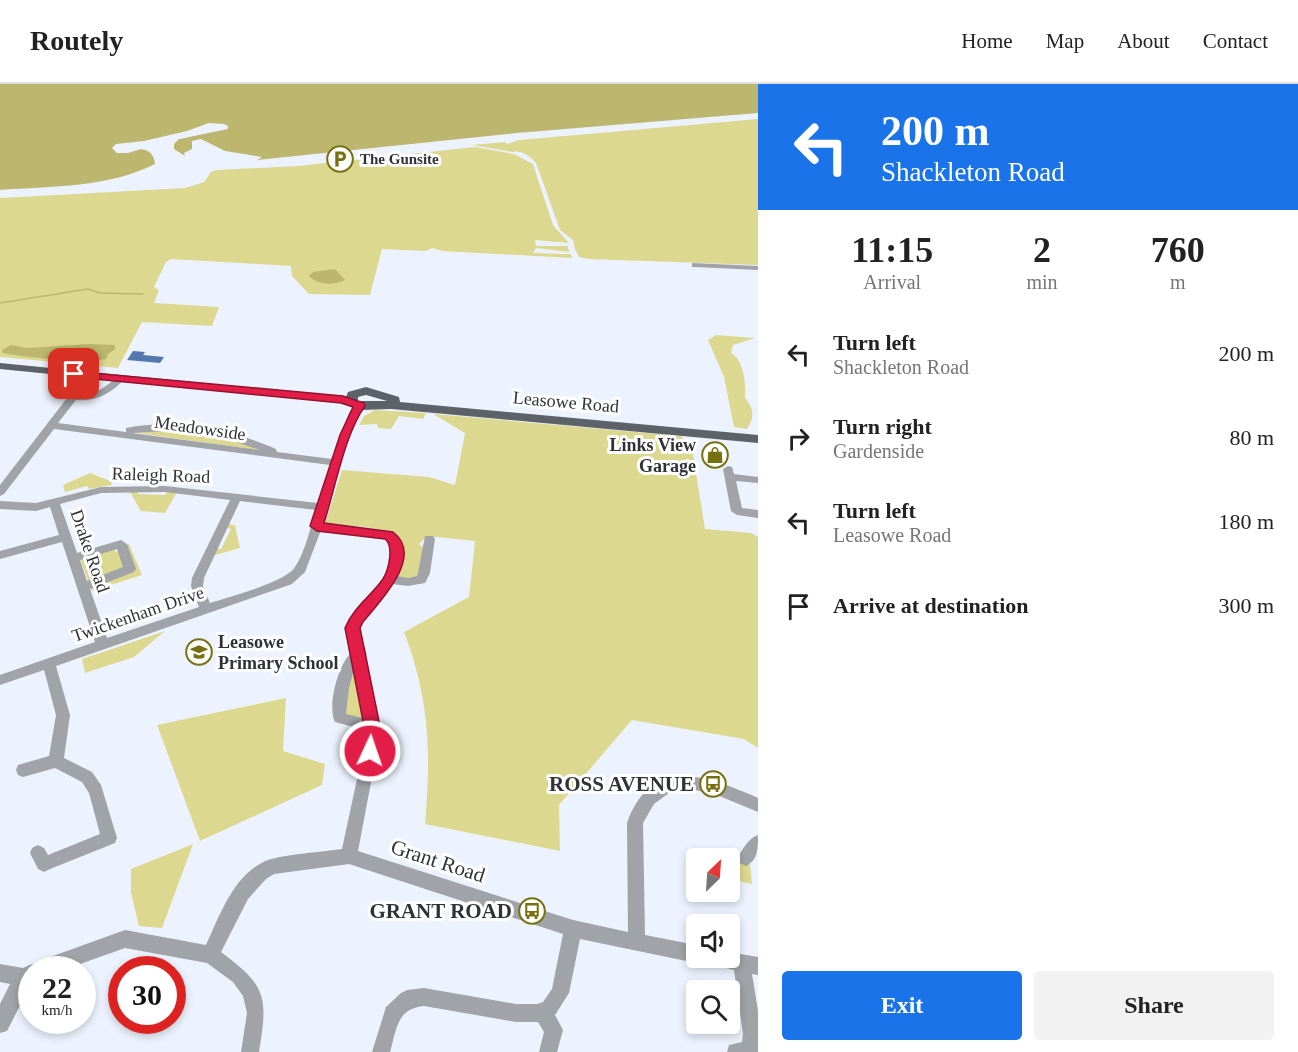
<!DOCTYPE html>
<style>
body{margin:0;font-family:Georgia,serif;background:#f2f2f2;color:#222;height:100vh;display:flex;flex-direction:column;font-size:22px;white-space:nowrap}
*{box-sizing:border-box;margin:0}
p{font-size:20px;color:#767676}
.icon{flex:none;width:33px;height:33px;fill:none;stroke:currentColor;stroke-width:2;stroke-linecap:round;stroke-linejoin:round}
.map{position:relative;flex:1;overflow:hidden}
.details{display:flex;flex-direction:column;background:#fff;width:540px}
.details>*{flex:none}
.guide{background:#1a73e8;color:#fff;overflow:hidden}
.needle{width:39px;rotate:25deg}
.controls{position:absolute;left:686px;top:764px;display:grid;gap:12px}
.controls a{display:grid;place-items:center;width:54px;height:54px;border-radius:6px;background:#fff;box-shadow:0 3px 9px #0003;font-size:30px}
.speed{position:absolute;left:18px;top:872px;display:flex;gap:12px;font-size:30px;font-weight:700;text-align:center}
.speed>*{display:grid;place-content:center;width:78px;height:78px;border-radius:50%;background:#fff;box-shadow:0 3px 9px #0003;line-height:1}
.speed small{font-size:15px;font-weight:400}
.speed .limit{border:9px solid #d22;background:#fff;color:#111}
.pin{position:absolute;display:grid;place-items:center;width:51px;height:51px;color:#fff;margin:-26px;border-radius:12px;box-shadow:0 3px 9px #0006}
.me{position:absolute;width:66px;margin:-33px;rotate:3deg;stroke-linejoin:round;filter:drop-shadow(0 0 4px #0008)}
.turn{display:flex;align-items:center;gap:21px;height:126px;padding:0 24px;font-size:27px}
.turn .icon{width:78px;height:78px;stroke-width:2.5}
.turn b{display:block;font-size:42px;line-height:51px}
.eta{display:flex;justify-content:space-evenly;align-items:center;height:102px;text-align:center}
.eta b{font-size:36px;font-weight:700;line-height:42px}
.primary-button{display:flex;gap:12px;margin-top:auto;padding:12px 24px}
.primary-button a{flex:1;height:69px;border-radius:6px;background:#1a73e8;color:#fff;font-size:24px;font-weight:700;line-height:69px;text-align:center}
.primary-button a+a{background:#f2f2f2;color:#222}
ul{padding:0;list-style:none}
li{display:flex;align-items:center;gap:18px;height:84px;padding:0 24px}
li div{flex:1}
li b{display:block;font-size:22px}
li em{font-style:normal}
header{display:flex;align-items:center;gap:36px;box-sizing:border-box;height:84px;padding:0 30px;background:#fff;border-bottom:2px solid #e0e0e0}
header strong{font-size:28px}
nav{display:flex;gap:33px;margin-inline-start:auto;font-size:21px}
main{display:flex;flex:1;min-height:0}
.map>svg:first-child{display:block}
</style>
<header>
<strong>Routely</strong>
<nav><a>Home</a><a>Map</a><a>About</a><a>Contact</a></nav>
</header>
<main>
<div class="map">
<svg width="758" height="968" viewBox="0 0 758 968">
<rect width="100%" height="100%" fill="#ecf3fe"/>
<!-- green -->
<g fill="#ddd890">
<path d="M 758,35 L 758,181 L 589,175 L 579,173 L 575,165 L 573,156 L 560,146 L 536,79 C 529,72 522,66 513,68 L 472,61 L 505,58 L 507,60 L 519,56 Z"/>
<path d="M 475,63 L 514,70 L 533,80 L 553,141 L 569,159 L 535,156 L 536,162 L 568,162 L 569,168 L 536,164 L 533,169 L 566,170 L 571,170 L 572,174 L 442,167 L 433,164 L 425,167 L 382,165 L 370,211 L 309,210 L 292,192 L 291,182 L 171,175 L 166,178 L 154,203 L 159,206 L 154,219 L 219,223 L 212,242 L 142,238 L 118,284 L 0,273 L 0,114 L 185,104 L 204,98 L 211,88 L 216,86 L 298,82 Z"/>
<path d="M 716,251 L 755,254 L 733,261 L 731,269 C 744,276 746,300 745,314 C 754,325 755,333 747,345 L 734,343 L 724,293 L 708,256 Z"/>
<path d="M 375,326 L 426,329 L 423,335 L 399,332 L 391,345 L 378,344 L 377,340 L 359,341 L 364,332 Z"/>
<path d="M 433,330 L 681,352 L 692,365 L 705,445 L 751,449 L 758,453 L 758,664 L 744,655 L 632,636 L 559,721 L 560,767 L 425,740 C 431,669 430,616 404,548 L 469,513 L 475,457 L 427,452 L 419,460 L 423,463 L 420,492 L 409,495 L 396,493 L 400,460 C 387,439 347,443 325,440 L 342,386 L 429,393 L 455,401 L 465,349 Z"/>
<path d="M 170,346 L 234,355 L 263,365 L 263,367 L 131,348 Z"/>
<path d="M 90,389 L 113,398 L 111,401 L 89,405 L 87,402 L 65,408 L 63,401 Z"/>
<path d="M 167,407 L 177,408 L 165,429 L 141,427 L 130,408 L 138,408 L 138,410 L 165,411 Z"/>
<path d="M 229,440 L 235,441 L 240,464 L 212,472 L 216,465 L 221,465 L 231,445 L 226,443 Z"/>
<path d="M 129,460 L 142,491 L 92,507 L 80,475 L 114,464 L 116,468 L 126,465 L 125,461 Z"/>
<path d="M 165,547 L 134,573 L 85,589 L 82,575 Z"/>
<path d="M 356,580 L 366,633 L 344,632 L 351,581 Z"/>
<path d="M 286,614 L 283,667 L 325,680 L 322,701 L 200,757 L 157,641 Z"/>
<path d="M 193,760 L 162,844 L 139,842 L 131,809 L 131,785 Z"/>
<path d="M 729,776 L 750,780 L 752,800 L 729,795 Z"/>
</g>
<!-- water -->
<g fill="#bcb66e">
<path d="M 0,0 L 758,0 L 758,29 L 517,49 L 257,76 L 262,73 L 225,67 L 201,55 L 192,57 L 192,65 L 184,69 L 185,72 L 174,65 L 174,60 L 179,55 L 219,46 L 145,59 L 138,65 C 149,65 154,70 155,80 C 107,104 53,102 0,106 Z"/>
<path d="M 335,185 L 345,196 C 334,202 318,201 309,192 L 313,188 Z"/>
<path d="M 90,260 L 115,261 L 115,265 L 108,270 L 106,275 C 80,279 30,274 3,269 L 2,266 L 11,261 L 27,264 Z"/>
</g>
<!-- pier -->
<path fill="#ecf3fe" d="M 209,39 L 224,40 L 228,42 L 228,45 L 145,62 L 148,63 L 128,69 L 117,69 L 112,64 L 116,60 L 144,57 L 187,47 Z"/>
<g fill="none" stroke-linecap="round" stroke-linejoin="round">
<!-- stream -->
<path stroke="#bcb66e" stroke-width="1.5" d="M 0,219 L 88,205 L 100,209 L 143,210"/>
</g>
<!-- building -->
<path fill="#5378ae" d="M 133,267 L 145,268 L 143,271 L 164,273 L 160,279 L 127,276 Z"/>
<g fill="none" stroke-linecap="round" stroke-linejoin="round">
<!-- minor -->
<g fill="#a0a3a7" fill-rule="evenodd">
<path d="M 692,179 L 758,182 L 758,186 L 695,183 L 692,183 Z"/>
<path d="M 93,284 L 98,287 L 80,311 C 95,310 106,304 117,292 L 123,292 L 125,294 C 113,309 95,318 76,316 L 58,339 L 126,348 L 126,344 C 175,334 231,345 276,365 L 277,368 L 332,375 L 349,329 L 357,320 L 363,320 L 365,322 L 359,330 L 350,351 L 323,439 L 392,448 C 405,464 407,473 396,492 L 408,494 L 417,492 L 418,489 L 425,452 L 433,452 L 435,455 L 430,489 L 425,499 L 408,502 L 392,500 L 359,544 L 367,571 L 365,573 L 379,642 L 377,667 L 358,767 L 573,836 L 628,848 L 627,739 C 652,670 707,692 758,714 L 758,728 L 717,711 L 691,705 L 673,706 L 654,720 L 643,739 L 645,851 L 696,861 L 696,873 L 729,873 L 729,868 L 758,873 L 758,891 L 752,890 L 758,927 L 758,968 L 727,968 L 729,961 L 742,958 L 743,950 L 734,886 L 706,879 L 703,873 L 702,876 L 696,879 L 580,855 L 569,909 L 555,931 L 563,946 L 557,968 L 539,968 L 544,948 L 538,938 L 516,938 L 424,922 C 396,925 397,945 390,968 L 372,968 L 386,923 L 401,909 L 407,906 L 424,904 L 516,920 L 537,920 L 543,918 L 552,905 L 563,850 L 349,780 L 274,790 L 266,795 L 248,815 L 221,868 C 267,902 268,913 259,968 L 241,968 L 247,929 L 243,912 L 233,898 L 207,879 L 125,864 L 66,885 L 32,885 L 32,898 L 7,947 L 0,949 L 0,920 L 10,900 L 0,898 L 0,880 L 23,884 L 32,880 L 35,881 L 42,876 L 125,846 L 206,861 C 220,831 234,789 268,776 C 286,770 322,768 342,765 L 363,667 L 365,646 L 335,638 C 327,622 338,581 351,569 L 347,544 C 357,525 400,485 390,462 C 389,459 386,457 384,454 L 321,446 L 305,488 L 292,500 L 56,582 L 70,631 L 64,674 L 92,688 L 101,701 L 117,754 L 115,759 L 50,785 L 44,788 L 38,785 L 30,769 L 32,764 L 38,761 L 44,764 L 48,771 L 100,750 L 89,709 L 82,698 L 55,684 L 23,693 L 18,691 L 16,686 L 18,681 L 49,672 L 56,631 L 44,586 L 0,601 L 0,591 L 95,558 L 62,458 L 0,475 L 0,467 L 59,451 L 50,423 L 36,427 L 0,425 L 0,417 L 36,419 L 101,403 L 165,402 L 318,419 L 330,381 L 54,345 L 4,410 L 0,412 L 0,401 L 67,314 L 52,308 L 48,296 L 56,286 L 62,286 L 64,288 L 58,296 L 59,305 L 71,310 L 90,285 ZM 166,347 L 221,353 L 260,366 L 132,349 ZM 165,408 L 230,416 L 192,494 L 191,502 L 199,523 L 107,554 L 90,505 L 134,488 L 136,485 L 127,460 L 121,456 L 77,469 L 60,420 L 101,409 ZM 240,417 L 316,426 C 310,444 306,466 295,483 C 286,498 229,513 210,519 L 203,502 L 204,494 ZM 117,465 L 123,483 L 87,497 L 80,476 ZM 354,585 L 363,634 L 346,630 L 349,604 Z"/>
<path d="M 728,382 L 732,383 L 734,390 L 758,393 L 758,399 L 736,397 L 742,424 L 758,426 L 758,434 L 737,431 L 731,427 L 723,385 Z"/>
<path d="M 758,751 C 758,764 758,776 746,782 L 740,779 L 738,774 C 742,765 749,754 758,751 Z"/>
</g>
<!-- major -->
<path fill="#5d6269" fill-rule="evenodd" d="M 0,279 L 346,313 L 348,308 L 366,303 L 399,313 L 400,318 L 758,351 L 758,359 L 391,325 L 362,326 L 342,319 L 0,285 ZM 366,311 L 387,317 L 358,317 L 358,313 Z"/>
</g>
<!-- route -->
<path fill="#e11d48" stroke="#92132f" stroke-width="1.5" d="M 70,287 L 343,312 L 364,319 L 365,322 C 345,349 335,405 324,439 L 393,448 C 425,472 380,517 363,538 L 360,544 L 380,642 L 375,672 L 370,674 L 364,672 L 361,667 L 364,642 L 345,544 C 353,524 371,512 383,495 C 389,485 394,462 385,455 L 317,447 L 310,442 L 340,351 L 353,323 L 341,319 L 74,293 L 70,292 Z"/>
<!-- icons -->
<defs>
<g id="parking-ring" transform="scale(1.35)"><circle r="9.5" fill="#fff" stroke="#777010" stroke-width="1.5"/><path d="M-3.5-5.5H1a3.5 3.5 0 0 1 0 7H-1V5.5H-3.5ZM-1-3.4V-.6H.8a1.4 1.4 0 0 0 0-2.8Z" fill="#777010"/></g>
<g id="shop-ring" transform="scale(1.35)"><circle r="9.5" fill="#fff" stroke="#777010" stroke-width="1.5"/><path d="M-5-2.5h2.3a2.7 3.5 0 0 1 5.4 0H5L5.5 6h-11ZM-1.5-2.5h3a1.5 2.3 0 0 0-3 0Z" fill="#777010"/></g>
<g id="school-ring" transform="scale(1.35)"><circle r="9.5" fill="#fff" stroke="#777010" stroke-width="1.5"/><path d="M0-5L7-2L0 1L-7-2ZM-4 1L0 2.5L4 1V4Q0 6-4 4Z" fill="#777010"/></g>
<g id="bus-ring" transform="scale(1.35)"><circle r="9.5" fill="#fff" stroke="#777010" stroke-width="1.5"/><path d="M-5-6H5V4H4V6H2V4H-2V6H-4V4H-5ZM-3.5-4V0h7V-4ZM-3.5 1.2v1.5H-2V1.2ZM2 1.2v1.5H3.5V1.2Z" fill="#777010"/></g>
</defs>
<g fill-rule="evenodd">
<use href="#parking-ring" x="340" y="75"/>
<use href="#shop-ring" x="715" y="371"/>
<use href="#school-ring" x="199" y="568"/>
<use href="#bus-ring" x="713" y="700"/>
<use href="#bus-ring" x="532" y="827"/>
</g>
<g text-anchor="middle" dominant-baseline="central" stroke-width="6" stroke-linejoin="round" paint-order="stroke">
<!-- far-poi labels -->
<g font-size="15" font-weight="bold" fill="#2f3236" stroke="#fff" text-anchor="start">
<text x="360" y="75">The Gunsite</text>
</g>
<!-- street labels -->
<g font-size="18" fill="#2f3236" stroke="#fff">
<text transform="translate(566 318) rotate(5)">Leasowe Road</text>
<text transform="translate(200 344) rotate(8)">Meadowside</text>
<text transform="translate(161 391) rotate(2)">Raleigh Road</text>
<text transform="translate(90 467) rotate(71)">Drake Road</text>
<text transform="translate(138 530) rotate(-19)">Twickenham Drive</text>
</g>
<!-- poi labels -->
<g font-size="18" font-weight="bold" fill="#2f3236" stroke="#fff" text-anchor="end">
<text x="696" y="361">Links View<tspan x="696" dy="21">Garage</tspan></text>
<text x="218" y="558" text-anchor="start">Leasowe<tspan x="218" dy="21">Primary School</tspan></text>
</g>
<!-- near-poi labels -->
<g font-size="21" font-weight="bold" fill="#2f3236" stroke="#fff" text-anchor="end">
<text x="694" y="700">ROSS AVENUE</text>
<text x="512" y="827">GRANT ROAD</text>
</g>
<!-- near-street labels -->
<g font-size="21" fill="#2f3236" stroke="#fff">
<text transform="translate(438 777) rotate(18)">Grant Road</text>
</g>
</g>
</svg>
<div class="controls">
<a><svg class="needle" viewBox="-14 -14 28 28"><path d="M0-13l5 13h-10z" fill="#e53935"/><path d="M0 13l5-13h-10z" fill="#767676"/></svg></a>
<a><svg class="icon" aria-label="sound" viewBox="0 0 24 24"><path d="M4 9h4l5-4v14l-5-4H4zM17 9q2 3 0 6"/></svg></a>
<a><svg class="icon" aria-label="search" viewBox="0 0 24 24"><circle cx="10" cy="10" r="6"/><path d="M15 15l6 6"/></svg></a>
</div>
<div class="speed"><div>22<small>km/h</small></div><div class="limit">30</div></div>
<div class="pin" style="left:74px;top:290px;background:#d93025"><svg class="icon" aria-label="arrive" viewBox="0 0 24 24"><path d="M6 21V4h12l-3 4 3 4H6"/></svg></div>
<svg class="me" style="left:370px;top:667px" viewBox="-20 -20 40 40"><circle r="17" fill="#e11d48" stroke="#fff" stroke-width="3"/><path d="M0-11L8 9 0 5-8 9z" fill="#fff"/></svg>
</div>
<section class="details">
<div class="guide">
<div class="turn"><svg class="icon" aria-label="left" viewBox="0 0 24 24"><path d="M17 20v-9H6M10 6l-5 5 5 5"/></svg><div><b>200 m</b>Shackleton Road</div></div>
</div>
<div class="eta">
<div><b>11:15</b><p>Arrival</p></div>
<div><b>2</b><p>min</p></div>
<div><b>760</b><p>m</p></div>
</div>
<ul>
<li><svg class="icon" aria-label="left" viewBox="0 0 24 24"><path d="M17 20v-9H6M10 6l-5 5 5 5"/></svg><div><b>Turn left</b><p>Shackleton Road</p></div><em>200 m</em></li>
<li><svg class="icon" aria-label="right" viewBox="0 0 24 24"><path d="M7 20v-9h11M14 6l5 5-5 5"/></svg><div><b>Turn right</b><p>Gardenside</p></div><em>80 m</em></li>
<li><svg class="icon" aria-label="left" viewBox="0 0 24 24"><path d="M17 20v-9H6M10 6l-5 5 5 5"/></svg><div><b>Turn left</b><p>Leasowe Road</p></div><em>180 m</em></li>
<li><svg class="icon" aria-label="arrive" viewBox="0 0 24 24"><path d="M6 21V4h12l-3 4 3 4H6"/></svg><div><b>Arrive at destination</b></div><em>300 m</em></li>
</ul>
<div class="primary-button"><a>Exit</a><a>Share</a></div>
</section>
</main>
